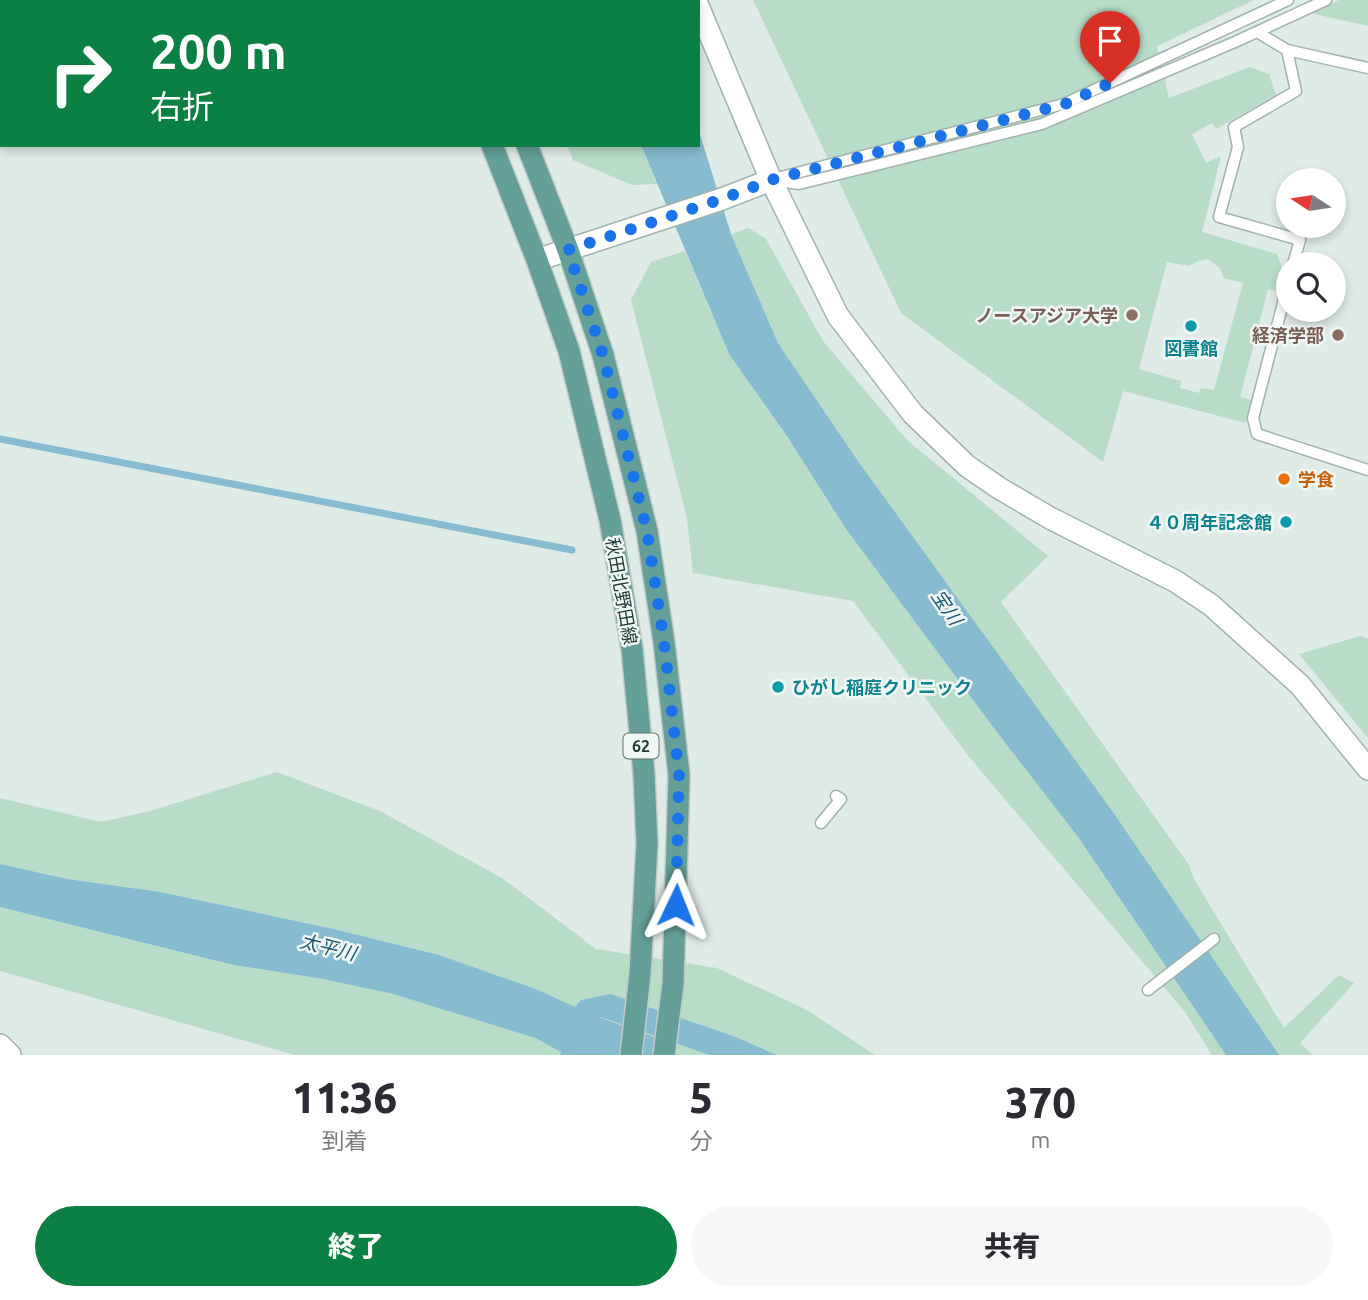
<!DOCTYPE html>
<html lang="ja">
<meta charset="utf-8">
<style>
body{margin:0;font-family:Ubuntu,"Noto Sans JP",sans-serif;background:#f7f7f7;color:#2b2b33;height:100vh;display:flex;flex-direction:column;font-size:26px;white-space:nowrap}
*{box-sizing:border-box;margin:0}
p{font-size:23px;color:#7c7c81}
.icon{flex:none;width:38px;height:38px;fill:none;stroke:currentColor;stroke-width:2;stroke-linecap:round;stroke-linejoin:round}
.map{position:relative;height:1055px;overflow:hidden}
.sheet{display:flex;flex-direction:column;background:#fff;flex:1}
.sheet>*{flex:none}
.banner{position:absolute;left:0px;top:0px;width:700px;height:147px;box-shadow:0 4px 10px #0003;background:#0b8043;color:#fff;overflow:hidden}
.needle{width:46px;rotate:282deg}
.controls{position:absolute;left:1276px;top:168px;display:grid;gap:14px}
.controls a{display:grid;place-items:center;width:70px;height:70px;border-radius:50%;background:#fff;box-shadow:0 4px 10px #0003;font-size:35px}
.pin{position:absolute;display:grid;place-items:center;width:60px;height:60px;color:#fff;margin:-72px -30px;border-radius:50% 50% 50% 0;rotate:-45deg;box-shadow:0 0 7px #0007}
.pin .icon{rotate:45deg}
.me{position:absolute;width:77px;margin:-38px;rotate:2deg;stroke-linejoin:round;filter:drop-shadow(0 0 5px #0008)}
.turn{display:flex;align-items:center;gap:24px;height:147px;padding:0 35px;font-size:32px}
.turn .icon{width:91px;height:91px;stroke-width:2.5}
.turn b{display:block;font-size:49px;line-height:60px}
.eta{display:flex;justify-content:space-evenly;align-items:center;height:119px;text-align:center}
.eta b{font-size:42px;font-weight:800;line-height:49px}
.button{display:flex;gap:14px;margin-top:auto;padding:14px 35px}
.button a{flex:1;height:80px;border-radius:42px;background:#0b8043;color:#fff;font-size:28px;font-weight:800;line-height:80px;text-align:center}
.button a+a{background:#f7f7f7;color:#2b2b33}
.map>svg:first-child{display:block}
</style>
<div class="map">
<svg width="1368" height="1055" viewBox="0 0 1368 1055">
<rect width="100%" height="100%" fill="#dfebe7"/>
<!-- green -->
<g fill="#b8dcc7" fill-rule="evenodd">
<path d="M 753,0 L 1254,0 L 1157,46 L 1169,98 L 1250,67 L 1269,74 L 1276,95 L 1216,129 L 1212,123 L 1192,134 L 1206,163 L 1221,156 L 1202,232 L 1277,254 L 1283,271 L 1280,292 L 1268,289 L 1240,397 L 1252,400 L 1246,423 L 1123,391 L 1103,462 L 901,313 ZM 1208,259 L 1220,268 L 1223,278 L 1243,283 L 1214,390 L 1201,388 L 1199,393 L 1180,388 L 1181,381 L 1139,369 L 1167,262 L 1189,266 L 1198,261 Z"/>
<path d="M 1339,0 L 1368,0 L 1368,26 L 1310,13 Z"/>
<path d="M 567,145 L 641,145 L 657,184 L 632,185 L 573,160 Z"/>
<path d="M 748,228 L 766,239 L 823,341 L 908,441 L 1048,556 L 1001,602 L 1189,865 L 1195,881 L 1284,1028 L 1339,975 L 1354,983 L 1300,1043 L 1313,1055 L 1279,1055 L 860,464 L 778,343 L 731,234 Z"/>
<path d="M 685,251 L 729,354 L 793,446 L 846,529 L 1078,837 L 1226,1055 L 1212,1055 L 1185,1012 L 970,758 L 853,601 L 693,573 L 687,518 L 631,300 L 651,262 Z"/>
<path d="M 1360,636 L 1368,639 L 1368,738 L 1299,654 Z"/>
<path d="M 277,772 L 380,811 L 502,878 L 596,949 L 717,968 L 807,1010 L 875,1055 L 777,1055 L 741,1039 L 612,994 L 576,1008 L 536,989 L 439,955 L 334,929 L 161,892 L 68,879 L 0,864 L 0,798 L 101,822 L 150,811 Z"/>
<path d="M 0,907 L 232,965 L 323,979 L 393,994 L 535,1038 L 561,1052 L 560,1055 L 295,1055 L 0,971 Z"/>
<path d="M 601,1017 L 709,1055 L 607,1055 L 597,1049 Z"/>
</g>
<!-- water -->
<g fill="#87bbd0">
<path d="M 698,128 L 731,234 L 778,343 L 860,464 L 1115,815 L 1279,1055 L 1226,1055 L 1078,837 L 997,732 L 846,529 L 788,438 L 729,354 L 641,145 L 698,145 Z"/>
<path d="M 0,864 L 68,879 L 161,892 L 334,929 L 439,955 L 536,989 L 575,1007 L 581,1000 L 611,994 L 736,1037 L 777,1055 L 709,1055 L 601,1017 L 597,1049 L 603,1055 L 560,1055 L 561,1052 L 535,1038 L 393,994 L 323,979 L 233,965 L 0,907 Z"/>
</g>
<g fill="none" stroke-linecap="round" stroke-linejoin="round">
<!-- stream -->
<g stroke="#87bbd0" stroke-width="7">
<path d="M 0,50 L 2,50"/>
<path d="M 0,439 L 572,550"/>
</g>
<!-- river -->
<path stroke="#87bbd0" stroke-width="40" d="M 548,1020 L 645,1055"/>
<!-- service casing -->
<g stroke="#a2b3af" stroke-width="13">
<g id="service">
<path d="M 1257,32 L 1287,50 L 1368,68"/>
<path d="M 1287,50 L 1296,91 L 1234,127 L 1238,147 L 1219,217 L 1300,240 L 1293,264"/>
<path d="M 777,178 L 1064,104 L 1288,0"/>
<path d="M 771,180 L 799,184 L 1042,124 L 1235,42 L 1326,0"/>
<path d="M 1288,284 L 1253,418 L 1257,434 L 1368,470"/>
<path d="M 821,823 L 841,799 L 836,796"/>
<path d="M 1148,990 L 1214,939"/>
</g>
</g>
<!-- minor casing -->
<g stroke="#a2b3af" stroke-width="24">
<path id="minor" d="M 0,1045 L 10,1055"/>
</g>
<!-- tertiary casing -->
<g stroke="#a2b3af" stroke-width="24">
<g id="tertiary">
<path d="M 698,6 L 771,180 L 838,316 L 913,414 L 967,466 L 999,488 L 1050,518 L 1175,581 L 1211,605 L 1300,685 L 1368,769"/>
<path d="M 537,260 L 722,199 L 771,180"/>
</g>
</g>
<!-- primary casing -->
<g stroke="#c1c8c7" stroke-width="24">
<g id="primary">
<path d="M 435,0 L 435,2"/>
<path d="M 472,0 L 472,2"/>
<path d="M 492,145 L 537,260 L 569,351 L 610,520 L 632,649 L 644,774 L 647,844 L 640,974 L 631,1055"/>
<path d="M 527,145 L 568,250 L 603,355 L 647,531 L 664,642 L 679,775 L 673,984 L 664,1055"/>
</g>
</g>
<!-- service -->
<use href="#service" stroke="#fff" stroke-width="10"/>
<!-- minor -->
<use href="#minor" stroke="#fff" stroke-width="21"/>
<!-- tertiary -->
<use href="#tertiary" stroke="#fff" stroke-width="21"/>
<!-- primary -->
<use href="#primary" stroke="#64a099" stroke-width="21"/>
</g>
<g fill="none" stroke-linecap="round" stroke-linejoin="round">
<!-- route -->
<path stroke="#1a73e8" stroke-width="12" stroke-dasharray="0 21.6" d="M 676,905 L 679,775 L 664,642 L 647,531 L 603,355 L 568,250 L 722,199 L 771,180 L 1065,104 L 1110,83"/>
</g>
<!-- markers -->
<g fill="#8d6e63" stroke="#f0f7f5" stroke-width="2.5">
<circle cx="1132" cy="315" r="7"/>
<circle cx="1338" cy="335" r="7"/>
</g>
<g fill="#0f9aa8" stroke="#f0f7f5" stroke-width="2.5">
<circle cx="1191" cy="326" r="7"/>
<circle cx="1286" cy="522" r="7"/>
<circle cx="778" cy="687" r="7"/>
</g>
<circle fill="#e8710a" stroke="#f0f7f5" stroke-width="2.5" cx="1284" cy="479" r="7"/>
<g text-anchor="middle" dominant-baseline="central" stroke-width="5" stroke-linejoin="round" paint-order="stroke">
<!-- shield labels -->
<rect fill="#f0f7f5" stroke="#5e7370" stroke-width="2" x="623.5" y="733.5" width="35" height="25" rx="5"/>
<g font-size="16" font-weight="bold" fill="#203b37">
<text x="641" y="746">62</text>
</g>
<!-- education labels -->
<g font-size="18" font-weight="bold" fill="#785e54" stroke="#f0f7f5" text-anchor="end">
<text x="1118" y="315">ノースアジア大学</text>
<text x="1324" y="335">経済学部</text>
</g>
<!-- culture labels -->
<g font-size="18" font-weight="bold" fill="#0d838f" stroke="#f0f7f5">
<text x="1191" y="348">図書館</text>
<text x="1272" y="522" text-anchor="end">４０周年記念館</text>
<text x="792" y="687" text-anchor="start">ひがし稲庭クリニック</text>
</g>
<!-- food labels -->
<g font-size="18" font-weight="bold" fill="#c56008" stroke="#f0f7f5" text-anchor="start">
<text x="1298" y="479">学食</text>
</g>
<!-- street labels -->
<g font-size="18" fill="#203b37" stroke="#f0f7f5">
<text transform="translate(622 591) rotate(80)">秋田北野田線</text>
</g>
<!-- water labels -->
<g font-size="19" font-style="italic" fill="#1b5b76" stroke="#f0f7f5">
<text transform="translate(947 607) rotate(56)">宝川</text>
<text transform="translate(328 947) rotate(14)">太平川</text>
</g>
</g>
</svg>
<div class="controls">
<a><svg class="needle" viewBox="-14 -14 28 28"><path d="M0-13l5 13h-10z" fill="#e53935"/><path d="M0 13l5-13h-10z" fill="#7c7c81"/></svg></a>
<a><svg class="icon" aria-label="search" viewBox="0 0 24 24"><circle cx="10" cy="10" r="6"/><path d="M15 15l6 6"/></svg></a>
</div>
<div class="pin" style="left:1110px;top:83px;background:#d93025"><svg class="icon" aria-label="arrive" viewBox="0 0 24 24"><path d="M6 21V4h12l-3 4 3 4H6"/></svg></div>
<svg class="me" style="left:676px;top:905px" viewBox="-20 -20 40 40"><path d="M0-17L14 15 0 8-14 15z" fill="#1a73e8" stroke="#fff" stroke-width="4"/></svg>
<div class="banner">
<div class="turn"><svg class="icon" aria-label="right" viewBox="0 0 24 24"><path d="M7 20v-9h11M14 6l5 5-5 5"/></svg><div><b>200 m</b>右折</div></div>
</div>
</div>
<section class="sheet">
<div class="eta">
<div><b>11:36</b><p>到着</p></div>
<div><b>5</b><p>分</p></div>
<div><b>370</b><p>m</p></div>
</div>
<div class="button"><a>終了</a><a>共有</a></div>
</section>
